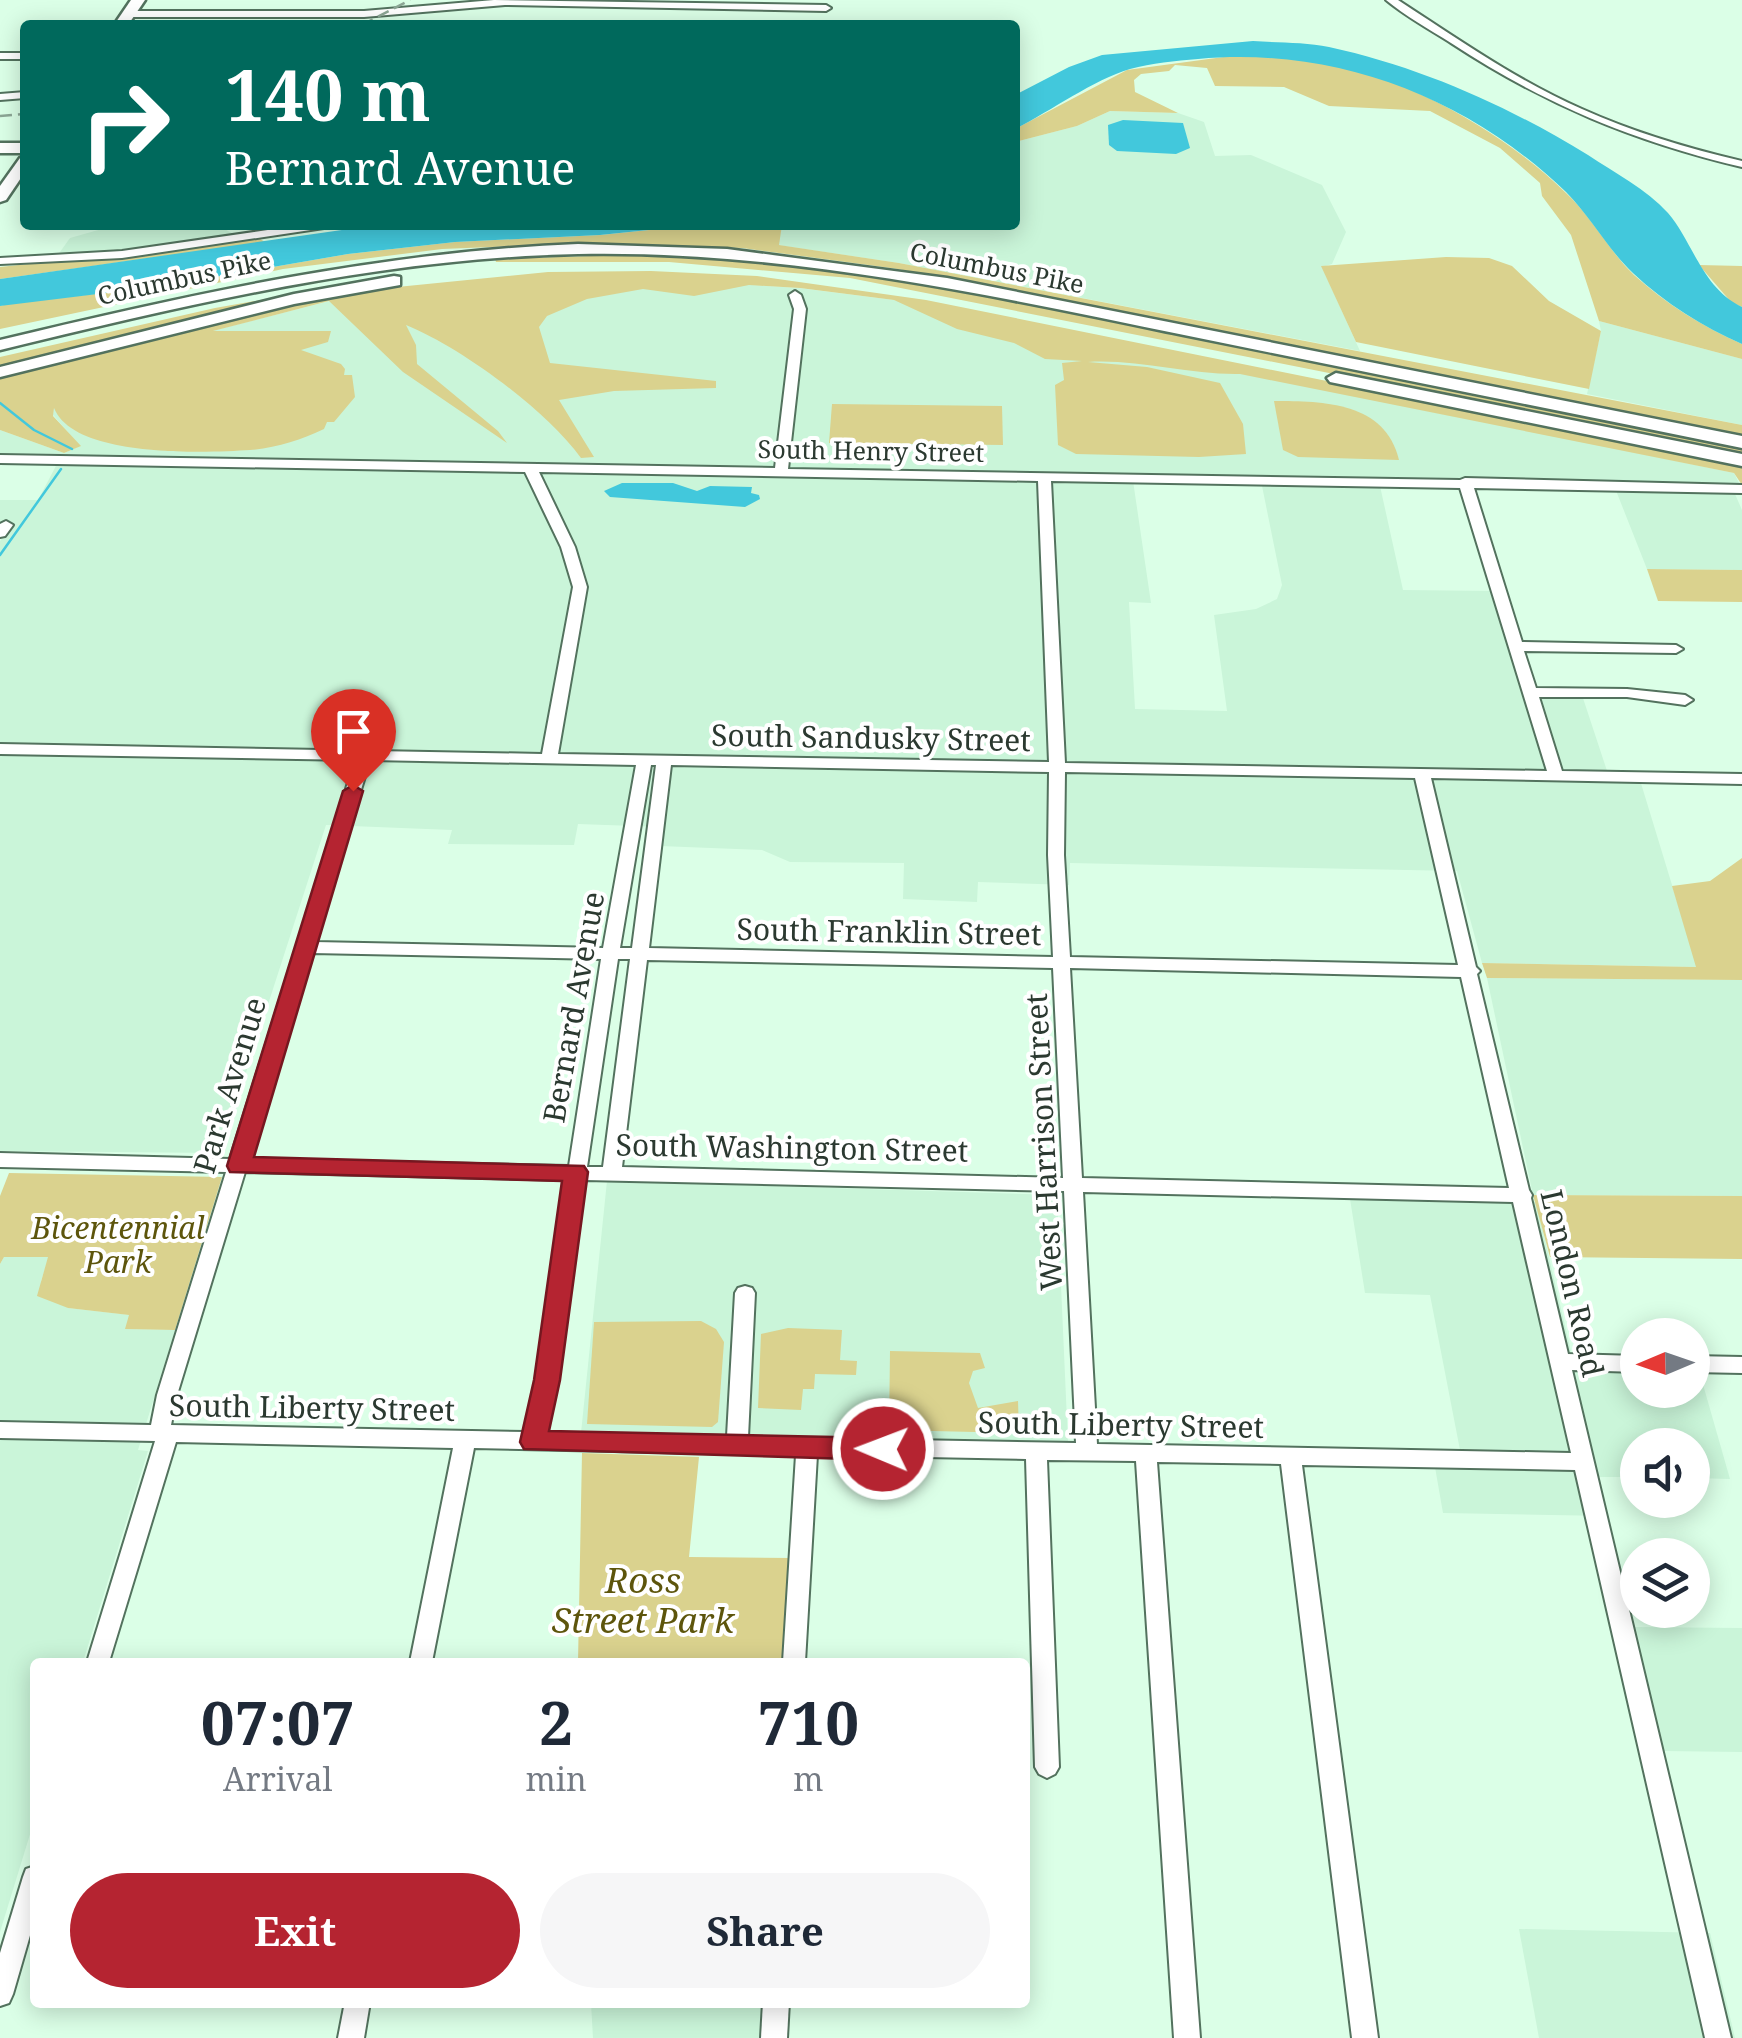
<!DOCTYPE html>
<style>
body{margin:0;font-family:"Noto Serif",serif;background:#f6f6f7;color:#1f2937;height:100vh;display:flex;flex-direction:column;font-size:38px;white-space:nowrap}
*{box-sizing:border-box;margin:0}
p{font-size:32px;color:#747a83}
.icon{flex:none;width:55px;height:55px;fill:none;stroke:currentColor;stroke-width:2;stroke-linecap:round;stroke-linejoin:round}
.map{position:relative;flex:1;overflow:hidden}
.details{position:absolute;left:30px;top:1658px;width:1000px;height:350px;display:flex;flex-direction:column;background:#fff;border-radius:10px;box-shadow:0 5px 25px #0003}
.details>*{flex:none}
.guide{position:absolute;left:20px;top:20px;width:1000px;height:210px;border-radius:10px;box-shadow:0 5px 25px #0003;background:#00695c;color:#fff;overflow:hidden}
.needle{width:65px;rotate:268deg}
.buttons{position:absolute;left:1620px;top:1318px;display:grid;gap:20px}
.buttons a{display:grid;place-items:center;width:90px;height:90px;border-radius:50%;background:#fff;box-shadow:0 5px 25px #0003;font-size:50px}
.pin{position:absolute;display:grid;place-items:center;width:85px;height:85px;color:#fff;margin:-102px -42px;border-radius:50% 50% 50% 0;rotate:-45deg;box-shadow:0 0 10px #0007}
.pin .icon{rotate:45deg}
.me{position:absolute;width:110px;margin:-55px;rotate:271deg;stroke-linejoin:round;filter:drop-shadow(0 0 8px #0008)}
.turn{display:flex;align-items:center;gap:35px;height:210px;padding:0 40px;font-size:45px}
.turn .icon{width:130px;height:130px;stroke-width:2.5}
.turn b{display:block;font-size:70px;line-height:85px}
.eta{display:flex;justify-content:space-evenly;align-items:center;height:170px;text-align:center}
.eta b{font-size:60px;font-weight:700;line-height:70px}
.cta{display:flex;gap:20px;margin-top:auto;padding:20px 40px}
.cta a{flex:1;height:115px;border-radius:60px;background:#b52431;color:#fff;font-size:40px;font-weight:700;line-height:115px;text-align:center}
.cta a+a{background:#f6f6f7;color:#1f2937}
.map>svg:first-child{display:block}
</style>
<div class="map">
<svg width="1742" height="2038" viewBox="0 0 1742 2038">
<rect width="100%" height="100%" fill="#dbffe7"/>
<!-- built -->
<g fill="#caf5d9" fill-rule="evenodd">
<path d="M 1110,111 L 1178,113 L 1204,122 L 1215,156 L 1251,155 L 1322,185 L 1346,232 L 1332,264 L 1322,267 L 1360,351 L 899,263 L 778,245 L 782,225 L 1015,225 L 1015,142 L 1077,126 Z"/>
<path d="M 116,225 L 217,225 L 243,239 L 55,259 L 70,238 Z"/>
<path d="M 639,278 L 799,288 L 894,300 L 1734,473 L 1740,485 L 1731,485 L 1742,510 L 1742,570 L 1647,569 L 1613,483 L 1378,477 L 1403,590 L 1496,591 L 1527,688 L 1580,689 L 1610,780 L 1640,780 L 1697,967 L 1482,963 L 1457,871 L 1070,863 L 1069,885 L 978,882 L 977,902 L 903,899 L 904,863 L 790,862 L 762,850 L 660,846 L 662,827 L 578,824 L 574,845 L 448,844 L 452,830 L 326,825 L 220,1153 L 0,1151 L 0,541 L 9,529 L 0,529 L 0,500 L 38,500 L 57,464 L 0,462 L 0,430 L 64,453 L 80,446 L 53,415 L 56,391 L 78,373 L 110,357 L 330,301 ZM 1132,474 L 1260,476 L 1282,585 L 1277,599 L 1256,609 L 1214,615 L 1227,711 L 1135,709 L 1129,602 L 1151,603 Z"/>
<path d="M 1599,321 L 1742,359 L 1742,425 L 1587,394 L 1601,331 Z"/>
<path d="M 1487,978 L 1742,980 L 1742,1196 L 1533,1195 Z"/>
<path d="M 607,1181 L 1057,1195 L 1068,1443 L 581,1433 Z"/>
<path d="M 1350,1199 L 1536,1202 L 1574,1364 L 1637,1366 L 1638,1390 L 1692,1390 L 1693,1367 L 1698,1367 L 1730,1479 L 1693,1478 L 1692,1445 L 1638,1445 L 1637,1477 L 1598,1477 L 1607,1516 L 1443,1513 L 1432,1450 L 1460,1450 L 1430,1295 L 1365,1293 Z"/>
<path d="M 4,1257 L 49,1257 L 41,1281 L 68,1308 L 130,1315 L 126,1329 L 175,1330 L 138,1450 L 148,1451 L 83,1662 L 35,1662 L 35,1818 L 0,1932 L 0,1264 Z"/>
<path d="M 1632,1627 L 1742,1628 L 1742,1752 L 1663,1751 Z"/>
<path d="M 1519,1929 L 1710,1933 L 1735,2038 L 1539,2038 Z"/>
<path d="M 591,2003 L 763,2003 L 761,2038 L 593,2038 Z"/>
</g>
<!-- green -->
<g fill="#dad28e">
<path d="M 1231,56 C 1259,56 1287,55 1315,60 C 1403,75 1503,131 1566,193 C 1592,217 1609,251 1634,275 C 1665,303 1703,327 1742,344 L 1742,359 L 1599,321 L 1571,235 L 1542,196 L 1540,183 L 1500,148 L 1430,111 L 1329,106 L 1284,87 L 1215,86 L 1207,68 L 1175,65 L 1169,71 L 1141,74 L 1134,80 L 1135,92 L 1178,113 L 1110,111 L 1077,126 L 1015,142 L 1015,129 L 1127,70 Z"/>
<path d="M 697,225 L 782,225 L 779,245 L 899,263 L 1742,425 L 1742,436 L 898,269 L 742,248 L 593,243 L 442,249 L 283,269 L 0,329 L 0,306 L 8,304 L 163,286 L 348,254 L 455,242 L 601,235 Z"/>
<path d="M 260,239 L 265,242 L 0,279 L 0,267 Z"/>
<path d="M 657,254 L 810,264 L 942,285 L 1742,446 L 1742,455 L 850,278 L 669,262 L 496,262 L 495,259 Z"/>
<path d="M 1446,257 L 1489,258 L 1512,266 L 1549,301 L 1601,331 L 1589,389 L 1356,342 L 1321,266 Z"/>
<path d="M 1699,265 L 1742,266 L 1742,307 L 1731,302 Z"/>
<path d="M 651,271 L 757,276 L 926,300 L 1742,465 L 1742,485 L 1734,473 L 1240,374 C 1189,375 1139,359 1088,362 L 1147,367 L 1220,383 L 1243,424 L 1246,454 L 1199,457 L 1076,454 L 1058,445 L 1055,385 L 1064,380 L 1062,363 L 1082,361 L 1045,359 L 1014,343 L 957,329 L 894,300 L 800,288 L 749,285 L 694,296 L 643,289 L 587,299 L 547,316 L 539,327 L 550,363 L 716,381 L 716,388 L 614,391 L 559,400 L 594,457 L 581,458 C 545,409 462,348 406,325 L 416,345 L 417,364 L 498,431 L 507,443 L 403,372 L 329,301 L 213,331 L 331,331 L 328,342 L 301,350 L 341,364 L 345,369 L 344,375 L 352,375 L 355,397 L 334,422 L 327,422 L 324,429 C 301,440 276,448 250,450 C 203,453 74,458 54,408 L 53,416 L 81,446 L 64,453 L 0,430 L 0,376 L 347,292 L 548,272 Z"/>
<path d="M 358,283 L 0,369 L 0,357 L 215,308 Z"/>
<path d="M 1274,401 C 1324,401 1385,402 1399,460 L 1298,457 L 1283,450 Z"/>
<path d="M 832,404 L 1002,406 L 1003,445 L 829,443 Z"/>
<path d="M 1647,569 L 1742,570 L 1742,602 L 1658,601 Z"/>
<path d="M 1742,858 L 1742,980 L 1487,978 L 1482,963 L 1696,967 L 1672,886 L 1710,881 Z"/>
<path d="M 9,1173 L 222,1177 L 175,1330 L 125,1329 L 129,1315 L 68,1308 L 37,1296 L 48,1257 L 4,1257 L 0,1264 L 0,1196 Z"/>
<path d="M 1533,1195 L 1742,1196 L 1742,1259 L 1550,1257 Z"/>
<path d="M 701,1321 L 716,1329 L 724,1342 L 718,1422 L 712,1427 L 587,1424 L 594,1322 Z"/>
<path d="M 788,1328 L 842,1330 L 840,1360 L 857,1361 L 856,1375 L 815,1374 L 814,1389 L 803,1389 L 801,1410 L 758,1408 L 761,1334 Z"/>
<path d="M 890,1351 L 980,1353 L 985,1368 L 973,1371 L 969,1383 L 978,1408 L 1018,1401 L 1019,1433 L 889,1430 Z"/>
<path d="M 582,1453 L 699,1457 L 689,1557 L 792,1558 L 784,1662 L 578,1662 Z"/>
</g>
<!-- water -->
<g fill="#42c8dc">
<path d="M 1253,41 C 1278,43 1305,42 1329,47 C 1421,67 1508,106 1588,155 C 1615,173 1646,189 1668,213 C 1693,242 1702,288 1742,307 L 1742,344 C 1703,327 1665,303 1634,274 C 1608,250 1591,217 1566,192 C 1467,97 1335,46 1198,59 C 1175,61 1152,63 1130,69 C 1093,80 1051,111 1015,129 L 1015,95 L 1069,67 L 1102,55 Z"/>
<path d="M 1123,120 L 1183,123 L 1190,148 L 1176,154 L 1117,151 L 1109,145 L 1108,125 Z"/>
<path d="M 377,225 L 697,225 L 600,235 L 455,242 L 348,254 L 163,286 L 0,306 L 0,279 Z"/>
<path d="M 622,483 L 673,483 L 697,491 L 710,486 L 752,487 L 751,493 L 759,495 L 760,499 L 745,507 L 610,497 L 604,491 Z"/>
</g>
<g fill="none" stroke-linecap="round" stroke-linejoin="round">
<!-- stream -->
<g stroke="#42c8dc" stroke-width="2.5">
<path d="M 0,403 L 34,430 L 72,449"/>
<path d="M 0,555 L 61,469"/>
</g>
<!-- minor casing -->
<g stroke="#53725e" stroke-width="4">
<g id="minor">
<path d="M 494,0 L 826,5 L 831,8 L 826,11 L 505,5 L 364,17 L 129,17 L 124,14 L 129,11 L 364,11 Z"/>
<path d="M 1386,0 L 1398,0 C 1458,39 1516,80 1582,109 C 1633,132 1687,148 1742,161 L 1742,167 C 1633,141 1544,104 1451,43 C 1429,29 1405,16 1386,0 Z"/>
<rect x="0" y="53" width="25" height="6"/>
<path d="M 25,92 L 25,98 L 0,100 L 0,94 Z"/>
<path d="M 302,225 L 330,225 L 324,228 L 122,258 L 0,264 L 0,258 L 122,251 Z"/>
<path d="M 795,291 L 801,295 L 806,309 L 788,469 L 1460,480 L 1465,478 L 1742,485 L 1742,493 L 1474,488 L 1522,642 L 1676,645 L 1683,649 L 1676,653 L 1524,651 L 1536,688 L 1627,689 L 1685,695 L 1693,700 L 1685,705 L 1627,697 L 1539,697 L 1562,771 L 1742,774 L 1742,784 L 1431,778 L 1476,967 L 1480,971 L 1477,974 L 1529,1190 L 1532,1195 L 1531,1198 L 1568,1354 L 1638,1356 L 1638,1372 L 1572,1370 L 1731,2038 L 1705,2038 L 1575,1470 L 1302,1465 L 1378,2038 L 1352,2038 L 1281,1464 L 1157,1462 L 1200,2038 L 1174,2038 L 1136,1461 L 1047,1460 L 1059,1767 L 1055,1774 L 1047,1778 L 1039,1774 L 1035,1767 L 1026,1459 L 817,1455 L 805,1662 L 783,1662 L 796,1455 L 474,1448 L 432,1662 L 410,1662 L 453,1448 L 176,1442 L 109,1662 L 87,1662 L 155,1441 L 0,1438 L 0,1422 L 151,1425 L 157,1395 L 226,1172 L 0,1167 L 0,1153 L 230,1159 L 355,760 L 0,754 L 0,744 L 542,754 L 573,587 L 561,547 L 525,472 L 0,463 L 0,455 L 775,468 L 794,309 L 789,295 ZM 539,472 L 1038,481 L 1049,762 L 558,754 L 587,587 L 575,547 ZM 1051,481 L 1460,488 L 1547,771 L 1065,763 ZM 370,760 L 636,765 L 603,948 L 315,942 ZM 651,765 L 656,765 L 632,948 L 620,948 ZM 671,765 L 1049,772 L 1048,855 L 1053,957 L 649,948 ZM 1065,772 L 1415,778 L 1458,965 L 1070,957 L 1064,855 ZM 312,953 L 601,959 L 569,1166 L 249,1159 ZM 618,959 L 630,959 L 603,1167 L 587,1167 ZM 647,960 L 1053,968 L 1063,1178 L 622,1167 ZM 1070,968 L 1461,977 L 1509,1188 L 1082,1178 ZM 245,1172 L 567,1180 L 537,1379 L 525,1432 L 171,1425 L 177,1395 ZM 585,1180 L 1064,1191 L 1076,1443 L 748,1437 L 755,1293 L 752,1288 L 745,1286 L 738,1288 L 735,1293 L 727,1436 L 545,1433 L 557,1379 ZM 1083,1192 L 1513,1202 L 1571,1453 L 1097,1444 Z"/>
<path d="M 6,521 L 13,525 L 5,536 L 0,537 L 0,524 Z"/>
<path d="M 1692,1356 L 1742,1357 L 1742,1373 L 1692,1372 Z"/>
<path d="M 35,1866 L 35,1918 L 13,1994 L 9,2003 L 0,2006 L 0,1953 L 23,1877 L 26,1869 Z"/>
<path d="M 345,2002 L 370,2002 L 364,2038 L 338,2038 Z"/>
<path d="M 763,2002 L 789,2002 L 787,2038 L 761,2038 Z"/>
</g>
</g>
<!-- highway casing -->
<g stroke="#53725e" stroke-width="5">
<g id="highway">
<path d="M 131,0 L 145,0 L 128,25 L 114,25 Z"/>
<rect x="0" y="143" width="25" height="10"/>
<path d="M 25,156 L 25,172 L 6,200 L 0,202 L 0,186 L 20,158 Z"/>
<path d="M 578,244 L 727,249 L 947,278 L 1742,436 L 1742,448 C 1556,410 1370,373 1184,335 C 985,294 782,250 578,254 C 381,258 190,304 0,350 L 0,340 C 191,294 381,252 578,244 Z"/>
<path d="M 394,276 L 400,277 L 400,285 L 294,304 L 0,377 L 0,367 L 294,294 Z"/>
<path d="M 1336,373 L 1742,454 L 1742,466 L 1330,382 L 1327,378 Z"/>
</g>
</g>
<!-- minor -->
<use href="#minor" fill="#fff" fill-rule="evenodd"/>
<!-- highway -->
<use href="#highway" fill="#fff" fill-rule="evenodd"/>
<!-- rail -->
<g stroke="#8ca695" stroke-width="2.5" stroke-dasharray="12 6" stroke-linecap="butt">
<path d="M 362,25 L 410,0"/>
<path d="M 0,116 L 25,114"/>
</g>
</g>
<!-- route -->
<path fill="#b52431" stroke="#761720" stroke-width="2.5" d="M 353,785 L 363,791 L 254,1157 L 584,1166 L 588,1172 L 560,1380 L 549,1431 L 883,1438 L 893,1441 L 897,1449 L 893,1457 L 883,1460 L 524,1449 L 520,1442 L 534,1380 L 562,1181 L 230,1172 L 227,1166 L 343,791 Z"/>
<g text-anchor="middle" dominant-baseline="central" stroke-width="8" stroke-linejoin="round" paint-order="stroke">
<!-- far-street labels -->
<g font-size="25" fill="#2b3930" stroke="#fff">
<text transform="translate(997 267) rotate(11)">Columbus Pike</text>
<text transform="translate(184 277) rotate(-12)">Columbus Pike</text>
<text transform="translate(871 450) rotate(1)">South Henry Street</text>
</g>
<!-- street labels -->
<g font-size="30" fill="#2b3930" stroke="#fff">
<text transform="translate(871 737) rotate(1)">South Sandusky Street</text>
<text transform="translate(889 931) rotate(1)">South Franklin Street</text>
<text transform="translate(573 1007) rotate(-80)">Bernard Avenue</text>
<text transform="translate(229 1085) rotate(-73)">Park Avenue</text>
<text transform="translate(1043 1142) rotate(-93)">West Harrison Street</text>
<text transform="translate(792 1147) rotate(1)">South Washington Street</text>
<text transform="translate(1573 1283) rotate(77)">London Road</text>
<text transform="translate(312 1407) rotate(1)">South Liberty Street</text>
<text transform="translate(1121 1424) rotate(1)">South Liberty Street</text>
</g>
<!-- park labels -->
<g font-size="30" font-style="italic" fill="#5d550c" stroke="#fff">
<text x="118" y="1227">Bicentennial<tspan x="118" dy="34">Park</tspan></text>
</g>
<!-- near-park labels -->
<g font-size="35" font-style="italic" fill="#5d550c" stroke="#fff">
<text x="643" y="1579">Ross<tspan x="643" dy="40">Street Park</tspan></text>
</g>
</g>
</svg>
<div class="buttons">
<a><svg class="needle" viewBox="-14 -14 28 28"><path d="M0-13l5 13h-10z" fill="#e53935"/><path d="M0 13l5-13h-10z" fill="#747a83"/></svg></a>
<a><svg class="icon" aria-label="sound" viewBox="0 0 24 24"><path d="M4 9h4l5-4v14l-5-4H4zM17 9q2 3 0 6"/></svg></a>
<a><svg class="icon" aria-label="layers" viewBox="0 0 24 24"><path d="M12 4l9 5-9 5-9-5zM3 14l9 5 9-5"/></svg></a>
</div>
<div class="pin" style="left:353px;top:791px;background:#d93025"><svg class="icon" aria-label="arrive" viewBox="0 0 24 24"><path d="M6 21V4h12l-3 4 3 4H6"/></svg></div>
<svg class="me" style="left:883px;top:1449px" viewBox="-20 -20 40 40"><circle r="17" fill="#b52431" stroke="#fff" stroke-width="3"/><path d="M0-11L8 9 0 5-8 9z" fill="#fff"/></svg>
<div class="guide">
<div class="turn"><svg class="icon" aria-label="right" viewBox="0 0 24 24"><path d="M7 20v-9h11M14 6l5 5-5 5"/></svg><div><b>140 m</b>Bernard Avenue</div></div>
</div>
<section class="details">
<div class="eta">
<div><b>07:07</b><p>Arrival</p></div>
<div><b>2</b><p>min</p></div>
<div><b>710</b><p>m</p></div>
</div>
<div class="cta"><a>Exit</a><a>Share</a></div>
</section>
</div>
